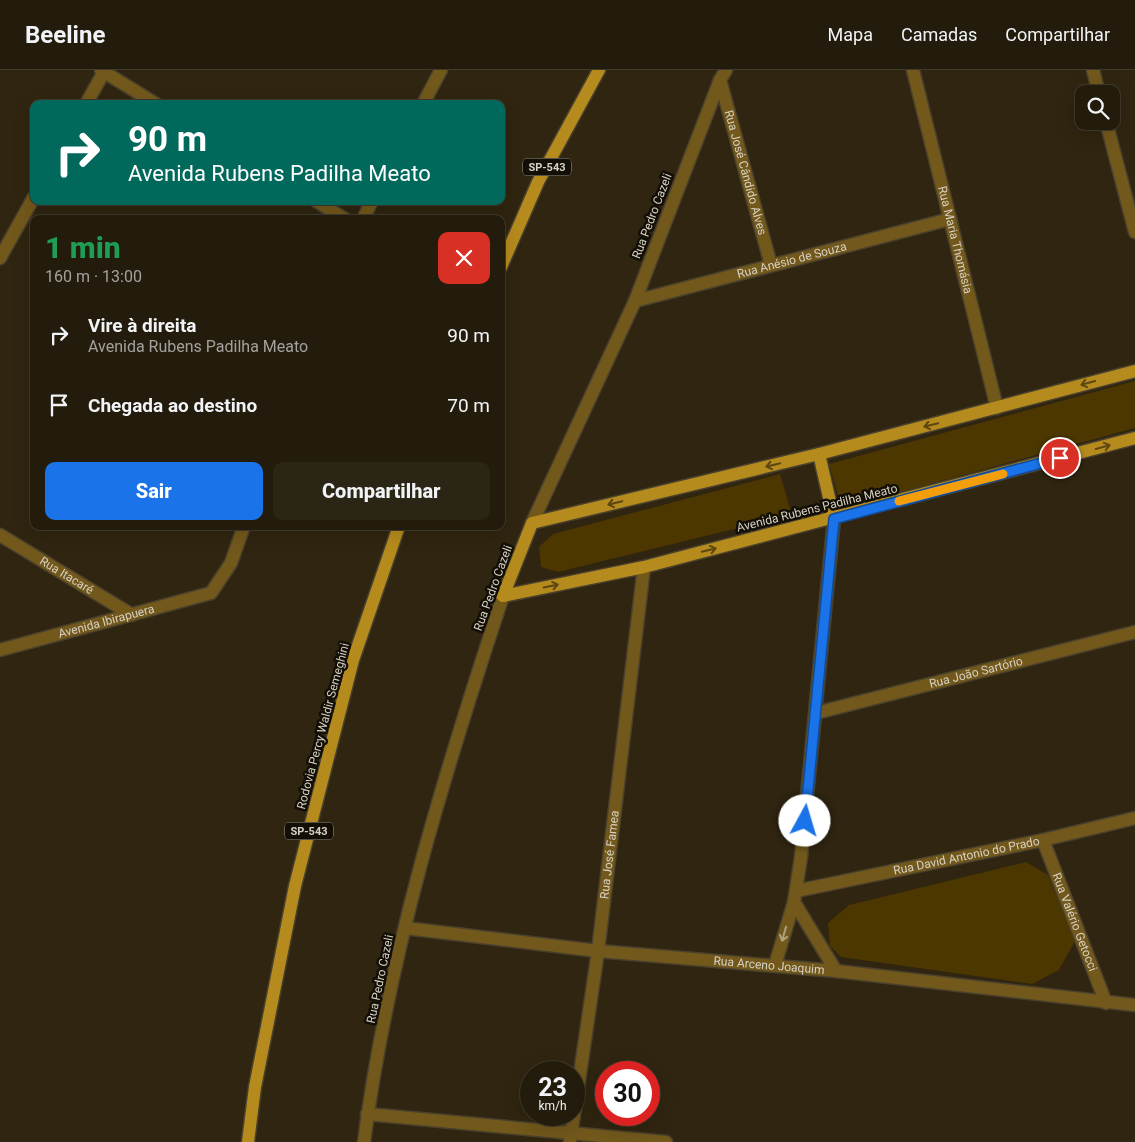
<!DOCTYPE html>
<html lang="pt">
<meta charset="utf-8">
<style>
body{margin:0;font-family:Roboto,sans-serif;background:#2b2515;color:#f1f3f6;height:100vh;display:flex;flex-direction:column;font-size:19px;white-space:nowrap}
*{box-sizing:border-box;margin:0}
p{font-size:16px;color:#a3a19d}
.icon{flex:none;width:28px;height:28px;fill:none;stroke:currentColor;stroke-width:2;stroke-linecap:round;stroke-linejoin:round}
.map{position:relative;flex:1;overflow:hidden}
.details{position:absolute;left:30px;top:145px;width:475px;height:315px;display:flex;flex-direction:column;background:#231c0c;border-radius:10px;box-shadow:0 5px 20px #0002,0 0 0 1px #403a2d}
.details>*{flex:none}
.banner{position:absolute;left:30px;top:30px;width:475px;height:105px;border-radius:10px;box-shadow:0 5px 20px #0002,0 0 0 1px #403a2d;background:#00695c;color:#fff;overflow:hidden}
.tools{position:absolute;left:1075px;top:15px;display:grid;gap:10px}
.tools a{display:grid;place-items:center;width:45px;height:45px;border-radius:10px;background:#231c0c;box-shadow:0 5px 20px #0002,0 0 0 1px #403a2d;font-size:25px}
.speed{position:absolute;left:520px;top:991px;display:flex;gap:10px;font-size:25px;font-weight:700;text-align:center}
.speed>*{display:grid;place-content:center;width:65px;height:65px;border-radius:50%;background:#231c0c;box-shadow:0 5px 20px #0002,0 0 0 1px #403a2d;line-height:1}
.speed small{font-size:12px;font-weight:400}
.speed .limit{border:8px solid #d22;background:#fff;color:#111}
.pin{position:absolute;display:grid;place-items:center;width:42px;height:42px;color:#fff;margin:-21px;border:2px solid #fff;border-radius:50%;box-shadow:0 1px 5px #0007}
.me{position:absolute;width:55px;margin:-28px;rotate:6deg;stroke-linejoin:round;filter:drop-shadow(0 0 4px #0008)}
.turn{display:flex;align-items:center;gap:18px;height:105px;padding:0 15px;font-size:22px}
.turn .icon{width:65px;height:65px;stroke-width:2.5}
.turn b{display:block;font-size:35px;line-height:42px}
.round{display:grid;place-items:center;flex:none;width:52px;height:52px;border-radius:10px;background:#2b2515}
.head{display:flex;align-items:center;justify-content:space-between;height:85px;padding:0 15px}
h1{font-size:30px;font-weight:800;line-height:38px;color:#1e9e55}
.action{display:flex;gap:10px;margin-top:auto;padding:10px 15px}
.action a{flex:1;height:58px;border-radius:10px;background:#1a73e8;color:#fff;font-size:20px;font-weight:800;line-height:58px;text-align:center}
.action a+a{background:#2b2515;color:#f1f3f6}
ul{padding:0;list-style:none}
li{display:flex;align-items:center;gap:15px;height:70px;padding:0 15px}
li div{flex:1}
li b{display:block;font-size:19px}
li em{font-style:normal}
header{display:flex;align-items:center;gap:30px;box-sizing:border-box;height:70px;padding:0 25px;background:#231c0c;border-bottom:1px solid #403a2d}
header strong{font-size:24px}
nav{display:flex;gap:28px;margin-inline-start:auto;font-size:18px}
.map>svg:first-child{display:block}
</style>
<header>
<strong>Beeline</strong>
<nav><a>Mapa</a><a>Camadas</a><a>Compartilhar</a></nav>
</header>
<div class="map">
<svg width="1135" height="1072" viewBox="0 0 1135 1072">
<rect width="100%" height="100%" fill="#2f2510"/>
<!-- green -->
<g fill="#4c3700">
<path d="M 1135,311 L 1135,358 L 842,438 L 829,394 Z"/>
<path d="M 780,404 L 792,445 L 558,502 L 541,497 L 539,477 L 553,464 Z"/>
<path d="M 1026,792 L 1048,805 L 1075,871 L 1059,900 L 1032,914 L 841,887 L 830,876 L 828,853 L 849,835 Z"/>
</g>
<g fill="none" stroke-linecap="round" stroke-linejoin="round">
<!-- minor casing -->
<g stroke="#4a412d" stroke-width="15">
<g id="minor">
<path d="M 101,0 L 156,34"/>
<path id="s1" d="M 913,0 L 997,338"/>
<path d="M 1093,0 L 1099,24"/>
<path id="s2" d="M 720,10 L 771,195"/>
<path d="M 86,34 L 105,0"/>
<path d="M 423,34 L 441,0"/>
<path d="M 1106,51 L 1135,162"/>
<path d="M 316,131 L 345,149"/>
<path d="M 363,149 L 372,131"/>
<path d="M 0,188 L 34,127"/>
<path id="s3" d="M 635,231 L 950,149"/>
<path d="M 834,449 L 801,787 L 794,832 L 836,901"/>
<path d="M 532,453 L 635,231 L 720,10 L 726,0"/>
<path id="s4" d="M 0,465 L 132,545"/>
<path id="s5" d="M 0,580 L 211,523 L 231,493 L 244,456"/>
<path id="s6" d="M 816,643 L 1135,562"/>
<path id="s7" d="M 1043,770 L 1106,933"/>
<path id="s8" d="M 796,821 L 1043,770 L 1135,748"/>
<path id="s9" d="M 405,858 L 598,881 L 836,901 L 1135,935"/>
<path d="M 775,895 L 794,832"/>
<path d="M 367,1044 L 666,1072"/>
<path d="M 364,1072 C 388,886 444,704 503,526"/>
<path id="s10" d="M 570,1072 L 598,881 L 644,497"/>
</g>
</g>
<!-- major casing -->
<g stroke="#4a412d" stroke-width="15">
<g id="major">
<path d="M 501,197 L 538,112 L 599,0"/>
<path d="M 819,384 L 834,449"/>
<path d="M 503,526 L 532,453 L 819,384 L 1135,301"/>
<path d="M 503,526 L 644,497 L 1135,368"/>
<path d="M 248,1072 L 255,1017 L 295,816 L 353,590 L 399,456"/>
</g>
</g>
<!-- minor -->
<use href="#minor" stroke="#72581b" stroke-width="12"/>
<!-- major -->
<use href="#major" stroke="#b68b1d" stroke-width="12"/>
</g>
<!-- one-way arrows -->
<defs><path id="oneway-shaft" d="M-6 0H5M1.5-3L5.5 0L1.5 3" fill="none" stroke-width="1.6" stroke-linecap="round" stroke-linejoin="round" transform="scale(1.25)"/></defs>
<g stroke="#5c4710">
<use href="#oneway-shaft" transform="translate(1088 313) rotate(165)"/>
<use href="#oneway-shaft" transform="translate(931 355) rotate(166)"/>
<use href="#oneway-shaft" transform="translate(1103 377) rotate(-15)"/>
<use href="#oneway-shaft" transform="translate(773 395) rotate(167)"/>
<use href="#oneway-shaft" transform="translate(615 433) rotate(167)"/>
<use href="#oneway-shaft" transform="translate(709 480) rotate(-14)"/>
<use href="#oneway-shaft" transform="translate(551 516) rotate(-12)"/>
</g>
<use stroke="#afa180" href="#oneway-shaft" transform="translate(784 864) rotate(106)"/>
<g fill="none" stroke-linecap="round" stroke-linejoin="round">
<!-- route casing -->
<g stroke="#114b97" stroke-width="12">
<path id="route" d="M 805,751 L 834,449 L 1060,388"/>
</g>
<!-- route -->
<use href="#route" stroke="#1a73e8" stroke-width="9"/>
<!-- slow -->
<path stroke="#f59e0b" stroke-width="9" d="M 899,431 L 1003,404"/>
</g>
<g text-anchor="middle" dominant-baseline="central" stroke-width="5" stroke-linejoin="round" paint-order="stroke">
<!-- shield labels -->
<g fill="#130f06" stroke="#9c978b" stroke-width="1">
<rect x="523" y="88.5" width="48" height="17" rx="4"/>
<rect x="285" y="752.5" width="48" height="17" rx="4"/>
</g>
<g font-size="11" font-weight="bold" fill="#d7d1c4">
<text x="547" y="97">SP-543</text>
<text x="309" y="761">SP-543</text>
</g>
<!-- street labels -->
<g font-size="12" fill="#d7d1c4" stroke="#130f06">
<text stroke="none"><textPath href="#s2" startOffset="96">Rua José Cândido Alves</textPath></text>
<text transform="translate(652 146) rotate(-69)">Rua Pedro Cazeli</text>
<text stroke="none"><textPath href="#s1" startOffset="175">Rua Maria Thomásia</textPath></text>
<text stroke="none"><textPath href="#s3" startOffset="162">Rua Anésio de Souza</textPath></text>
<text transform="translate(817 438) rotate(-14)">Avenida Rubens Padilha Meato</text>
<text stroke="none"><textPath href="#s4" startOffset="78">Rua Itacaré</textPath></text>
<text transform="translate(493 518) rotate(-70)">Rua Pedro Cazeli</text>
<text stroke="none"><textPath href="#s5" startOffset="110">Avenida Ibirapuera</textPath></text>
<text stroke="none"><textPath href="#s6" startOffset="165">Rua João Sartório</textPath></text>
<text transform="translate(323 656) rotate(-75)">Rodovia Percy Waldir Semeghini</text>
<text stroke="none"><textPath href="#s10" startOffset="290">Rua José Famea</textPath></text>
<text stroke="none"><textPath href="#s8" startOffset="174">Rua David Antonio do Prado</textPath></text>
<text stroke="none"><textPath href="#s7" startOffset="88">Rua Valério Getocci</textPath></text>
<text stroke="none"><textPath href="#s9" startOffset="366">Rua Arceno Joaquim</textPath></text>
<text transform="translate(380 909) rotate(-78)">Rua Pedro Cazeli</text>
</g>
</g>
</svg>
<div class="tools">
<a><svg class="icon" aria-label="search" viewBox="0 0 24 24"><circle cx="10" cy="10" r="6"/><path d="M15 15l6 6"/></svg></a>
</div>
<div class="speed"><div>23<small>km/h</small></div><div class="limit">30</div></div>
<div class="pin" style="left:1060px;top:388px;background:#d93025"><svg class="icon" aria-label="arrive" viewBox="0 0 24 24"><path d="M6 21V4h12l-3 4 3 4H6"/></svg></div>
<svg class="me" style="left:805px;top:751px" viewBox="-20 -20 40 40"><circle r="19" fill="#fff"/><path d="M0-13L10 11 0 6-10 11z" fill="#1a73e8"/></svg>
<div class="banner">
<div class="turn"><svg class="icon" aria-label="right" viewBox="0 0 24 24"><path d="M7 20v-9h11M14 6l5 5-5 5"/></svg><div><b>90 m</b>Avenida Rubens Padilha Meato</div></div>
</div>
<section class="details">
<div class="head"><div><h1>1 min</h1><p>160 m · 13:00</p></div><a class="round" style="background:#d93025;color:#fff"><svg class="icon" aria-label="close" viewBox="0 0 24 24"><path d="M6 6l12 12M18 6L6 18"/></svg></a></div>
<ul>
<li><svg class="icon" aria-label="right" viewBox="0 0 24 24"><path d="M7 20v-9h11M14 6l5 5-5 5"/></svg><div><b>Vire à direita</b><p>Avenida Rubens Padilha Meato</p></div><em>90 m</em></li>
<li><svg class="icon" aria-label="arrive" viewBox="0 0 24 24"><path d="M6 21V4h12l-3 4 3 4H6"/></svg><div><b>Chegada ao destino</b></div><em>70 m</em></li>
</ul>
<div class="action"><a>Sair</a><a>Compartilhar</a></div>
</section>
</div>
